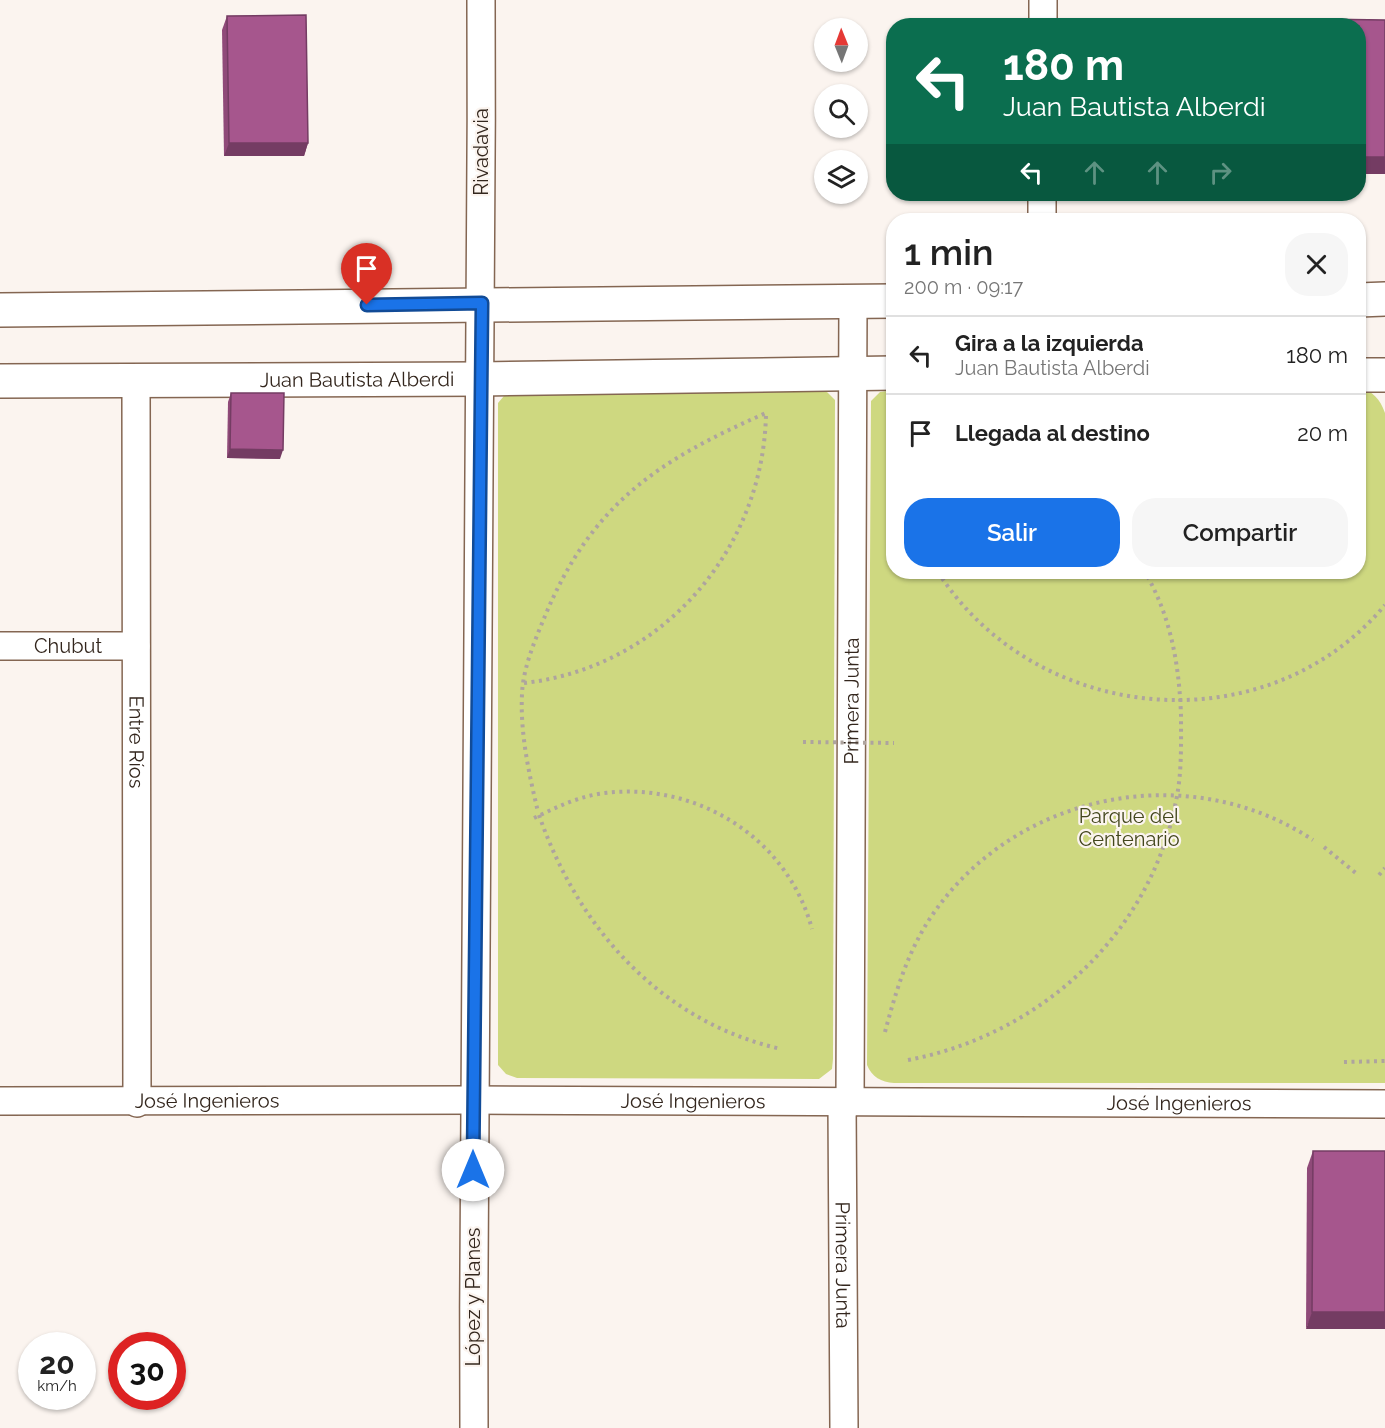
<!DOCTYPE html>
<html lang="es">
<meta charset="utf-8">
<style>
body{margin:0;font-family:Raleway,sans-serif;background:#f6f6f6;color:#222;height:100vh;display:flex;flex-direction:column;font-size:22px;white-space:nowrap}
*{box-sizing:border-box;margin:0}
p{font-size:20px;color:#767676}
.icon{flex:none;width:33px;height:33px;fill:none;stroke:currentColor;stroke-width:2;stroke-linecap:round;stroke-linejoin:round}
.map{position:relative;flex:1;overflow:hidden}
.sheet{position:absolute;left:886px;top:213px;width:480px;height:366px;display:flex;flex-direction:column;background:#fff;border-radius:24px;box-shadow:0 2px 4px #0004}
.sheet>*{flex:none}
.hud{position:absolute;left:886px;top:18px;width:480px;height:183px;border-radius:24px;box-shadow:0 2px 4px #0004;background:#0b6e4f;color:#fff;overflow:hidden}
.needle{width:39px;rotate:359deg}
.buttons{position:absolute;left:814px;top:18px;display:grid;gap:12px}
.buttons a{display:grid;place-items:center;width:54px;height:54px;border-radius:50%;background:#fff;box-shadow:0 2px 4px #0004;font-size:30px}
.speed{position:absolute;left:18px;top:1332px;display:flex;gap:12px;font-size:30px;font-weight:700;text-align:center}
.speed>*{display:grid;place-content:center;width:78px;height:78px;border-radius:50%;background:#fff;box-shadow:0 2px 4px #0004;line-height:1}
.speed small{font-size:15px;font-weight:400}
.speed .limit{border:9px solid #d22;background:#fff;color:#111}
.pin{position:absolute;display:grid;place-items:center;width:51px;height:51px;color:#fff;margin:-62px -26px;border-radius:50% 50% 50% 0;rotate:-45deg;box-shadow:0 0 6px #0007}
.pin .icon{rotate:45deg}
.me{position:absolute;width:66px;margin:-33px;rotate:0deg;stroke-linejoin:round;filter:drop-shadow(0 0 4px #0008)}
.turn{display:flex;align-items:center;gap:21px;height:126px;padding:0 18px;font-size:27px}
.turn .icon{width:78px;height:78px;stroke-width:2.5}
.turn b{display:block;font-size:42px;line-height:51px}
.lanes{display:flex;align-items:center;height:57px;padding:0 18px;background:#0003;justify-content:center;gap:30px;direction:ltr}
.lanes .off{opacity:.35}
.round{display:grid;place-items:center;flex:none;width:63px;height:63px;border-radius:24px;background:#f6f6f6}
.overview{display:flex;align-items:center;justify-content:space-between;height:102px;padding:0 18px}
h1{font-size:36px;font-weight:600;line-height:45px}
.button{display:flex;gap:12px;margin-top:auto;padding:12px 18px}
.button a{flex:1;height:69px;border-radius:24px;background:#1a73e8;color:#fff;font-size:24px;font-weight:600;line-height:69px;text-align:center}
.button a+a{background:#f6f6f6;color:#222}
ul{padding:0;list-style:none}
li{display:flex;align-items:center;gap:18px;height:78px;padding:0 18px;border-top:2px solid #e0e0e0}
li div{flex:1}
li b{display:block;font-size:22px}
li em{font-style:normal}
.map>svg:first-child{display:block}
</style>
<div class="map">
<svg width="1385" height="1428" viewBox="0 0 1385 1428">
<rect width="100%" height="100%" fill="#fbf4ef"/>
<!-- green -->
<g fill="#ced880">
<path d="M 517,388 L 827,392 L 835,400 L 833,1059 L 832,1069 L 819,1079 L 517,1078 L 506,1074 L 498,1065 L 498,403 L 509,390 Z"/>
<path d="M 1359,388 C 1373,391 1380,399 1385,413 L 1385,1083 L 894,1083 C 881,1082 872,1077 867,1065 L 871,401 L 880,392 L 894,390 L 894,572 L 1359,572 Z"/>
</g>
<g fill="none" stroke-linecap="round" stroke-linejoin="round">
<!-- street casing -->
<g stroke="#846652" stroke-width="30">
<g id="street">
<path d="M 1043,26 L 1043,0"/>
<path d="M 1042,220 L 1042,194"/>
<path id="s1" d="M 136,380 L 137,1103"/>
<path id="s2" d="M 0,646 L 136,646"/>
<path id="s3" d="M 0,1101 L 473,1100 L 1385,1104"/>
<path id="s4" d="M 842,1103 L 844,1428"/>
<path id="s5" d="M 850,1103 L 853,301"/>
<path d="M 474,1428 C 472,952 483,476 481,0"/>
</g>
</g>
<!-- secondary casing -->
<g stroke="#846652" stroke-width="36">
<g id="secondary">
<path d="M 1359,300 L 1385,299"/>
<path d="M 0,310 L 894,301"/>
<path d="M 1359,375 L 1385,375"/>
<path id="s6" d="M 0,381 L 481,379 L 894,373"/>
</g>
</g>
<!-- path -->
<g stroke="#aea49e" stroke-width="4" stroke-dasharray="3 4.5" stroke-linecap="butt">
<path d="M 938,572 C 1036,725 1266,747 1385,605"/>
<path d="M 524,683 C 661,668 764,550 766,413 C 659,460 592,503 545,616 C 535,640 523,668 522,694 C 520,733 529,774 538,812"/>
<path d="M 539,815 C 578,928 661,1022 781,1049"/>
<path d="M 534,818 C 555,808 575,798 598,794 C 693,779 787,836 812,929"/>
<path d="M 1324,847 L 1357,874"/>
<path d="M 1379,875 L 1385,868"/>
<path d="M 885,1032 C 896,991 908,950 933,914 C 1017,792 1189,758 1313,840"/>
<path d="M 908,1060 C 1040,1035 1150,935 1176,801 C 1182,773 1181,744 1181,715 C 1179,664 1171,617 1145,572"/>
<path d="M 1344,1062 L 1385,1061"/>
</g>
<!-- street -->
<use href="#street" stroke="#fff" stroke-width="27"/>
<!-- secondary -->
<use href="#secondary" stroke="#fff" stroke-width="33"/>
<!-- path-bridge -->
<path stroke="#aea49e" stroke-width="4" stroke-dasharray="3 4.5" stroke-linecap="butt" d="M 803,742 L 894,743"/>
</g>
<!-- wall -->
<g fill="#8f4a79">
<path d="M 227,16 L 308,143 L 304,156 L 224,156 L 222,30 Z"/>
<path d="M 231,393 L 280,459 L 227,458 L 228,402 Z"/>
<path d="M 1313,1151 L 1385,1151 L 1306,1329 L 1307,1168 Z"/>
</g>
<!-- shaded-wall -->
<g fill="#743c63">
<path d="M 229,143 L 308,143 L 304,156 L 224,156 Z"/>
<rect x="1359" y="157" width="26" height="17"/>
<path d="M 230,449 L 283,450 L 280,459 L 227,458 Z"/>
<path d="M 1312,1312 L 1385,1312 L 1385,1329 L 1306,1329 Z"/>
</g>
<!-- building -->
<g fill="#a6568d" stroke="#743c63" stroke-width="1.5">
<path d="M 306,15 L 308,143 L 229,143 L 227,16 Z"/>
<path d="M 1317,19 L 1385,20 L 1385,157 L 1359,157 L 1359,26 L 1317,26 Z"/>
<path d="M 231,393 L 284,393 L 283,450 L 230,449 Z"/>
<path d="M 1313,1151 L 1385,1151 L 1385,1312 L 1312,1312 Z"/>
</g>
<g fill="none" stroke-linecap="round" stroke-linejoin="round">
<!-- route casing -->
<g stroke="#114b97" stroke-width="15">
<path id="route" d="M 367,305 L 482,303 L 473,1170"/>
</g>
<!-- route -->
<use href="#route" stroke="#1a73e8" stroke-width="10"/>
</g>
<g text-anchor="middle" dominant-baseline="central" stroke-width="4.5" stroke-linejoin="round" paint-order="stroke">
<!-- street labels -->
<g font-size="20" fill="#33261d" stroke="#fbf4ef">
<text transform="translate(481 152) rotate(-90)">Rivadavia</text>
<text stroke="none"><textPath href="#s6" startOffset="357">Juan Bautista Alberdi</textPath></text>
<text stroke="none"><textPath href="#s2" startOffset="68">Chubut</textPath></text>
<text stroke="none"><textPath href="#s5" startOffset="402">Primera Junta</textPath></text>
<text stroke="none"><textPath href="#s1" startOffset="362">Entre Ríos</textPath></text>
<text stroke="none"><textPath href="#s3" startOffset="207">José Ingenieros</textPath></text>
<text stroke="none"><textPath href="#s3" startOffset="693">José Ingenieros</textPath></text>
<text stroke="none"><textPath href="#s3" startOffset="1179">José Ingenieros</textPath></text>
<text stroke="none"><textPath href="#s4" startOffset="162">Primera Junta</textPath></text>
<text transform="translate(473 1297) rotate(-90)">López y Planes</text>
</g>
<!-- park labels -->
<g font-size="20" fill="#43471d" stroke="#fbf4ef">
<text x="1129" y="816">Parque del<tspan x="1129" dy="23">Centenario</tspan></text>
</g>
</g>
</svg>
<div class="buttons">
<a><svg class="needle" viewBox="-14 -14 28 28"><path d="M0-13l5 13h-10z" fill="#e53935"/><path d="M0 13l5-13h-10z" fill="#767676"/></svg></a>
<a><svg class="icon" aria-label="search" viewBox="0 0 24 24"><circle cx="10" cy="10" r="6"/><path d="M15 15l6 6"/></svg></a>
<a><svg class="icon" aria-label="layers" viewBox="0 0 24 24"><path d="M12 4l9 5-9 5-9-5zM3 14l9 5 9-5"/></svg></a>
</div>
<div class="speed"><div>20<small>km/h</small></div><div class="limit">30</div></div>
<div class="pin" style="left:367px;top:305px;background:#d93025"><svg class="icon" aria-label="arrive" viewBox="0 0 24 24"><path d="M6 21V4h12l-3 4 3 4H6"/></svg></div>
<svg class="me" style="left:473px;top:1170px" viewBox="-20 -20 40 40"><circle r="19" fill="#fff"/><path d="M0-13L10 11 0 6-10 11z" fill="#1a73e8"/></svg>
<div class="hud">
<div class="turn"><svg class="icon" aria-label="left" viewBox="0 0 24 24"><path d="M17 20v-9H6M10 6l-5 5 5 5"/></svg><div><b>180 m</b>Juan Bautista Alberdi</div></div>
<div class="lanes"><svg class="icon" aria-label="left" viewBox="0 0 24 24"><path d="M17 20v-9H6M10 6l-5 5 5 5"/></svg><svg class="icon off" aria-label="ahead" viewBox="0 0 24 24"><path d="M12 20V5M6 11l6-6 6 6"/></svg><svg class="icon off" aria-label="ahead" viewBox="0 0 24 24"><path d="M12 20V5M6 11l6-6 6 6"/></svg><svg class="icon off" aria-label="right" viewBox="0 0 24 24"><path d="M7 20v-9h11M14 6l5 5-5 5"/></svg></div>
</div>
<section class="sheet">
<div class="overview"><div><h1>1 min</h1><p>200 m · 09:17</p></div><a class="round"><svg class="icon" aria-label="close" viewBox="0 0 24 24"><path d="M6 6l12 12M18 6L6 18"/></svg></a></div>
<ul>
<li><svg class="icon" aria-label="left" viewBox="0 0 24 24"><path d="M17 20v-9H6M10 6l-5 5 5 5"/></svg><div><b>Gira a la izquierda</b><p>Juan Bautista Alberdi</p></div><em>180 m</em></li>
<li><svg class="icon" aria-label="arrive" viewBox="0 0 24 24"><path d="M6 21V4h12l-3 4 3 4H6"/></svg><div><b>Llegada al destino</b></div><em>20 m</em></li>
</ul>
<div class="button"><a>Salir</a><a>Compartir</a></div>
</section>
</div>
